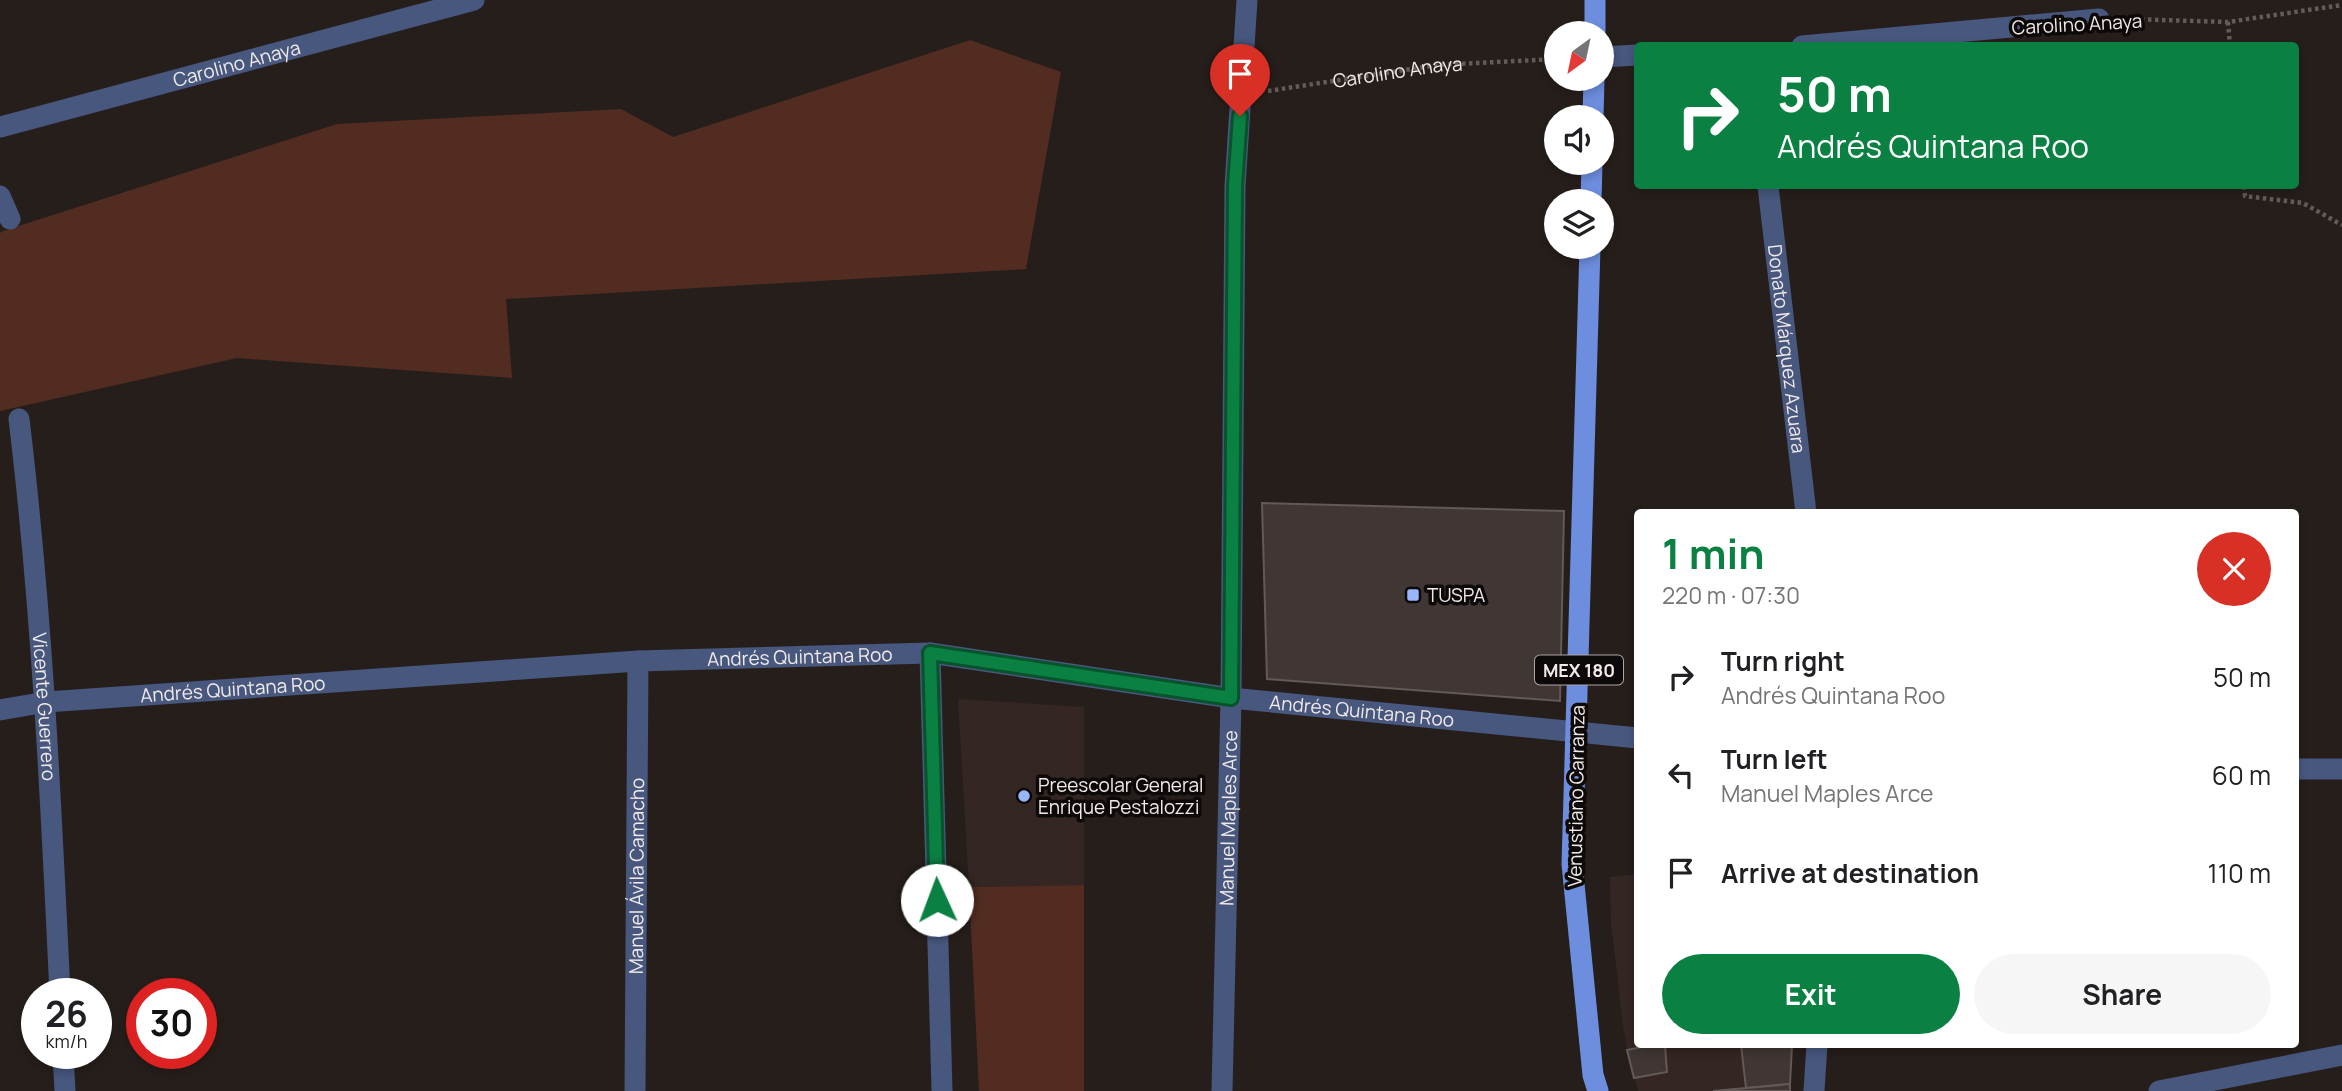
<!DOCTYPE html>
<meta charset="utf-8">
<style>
body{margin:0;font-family:Manrope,sans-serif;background:#f6f6f6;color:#202124;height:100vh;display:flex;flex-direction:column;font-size:26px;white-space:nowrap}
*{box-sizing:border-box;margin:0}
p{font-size:23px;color:#757577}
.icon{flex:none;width:38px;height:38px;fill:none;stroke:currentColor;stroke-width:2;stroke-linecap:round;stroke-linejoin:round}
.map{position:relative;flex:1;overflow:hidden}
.details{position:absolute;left:1634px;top:509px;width:665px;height:539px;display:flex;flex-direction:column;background:#fff;border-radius:7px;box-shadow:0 4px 10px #0003}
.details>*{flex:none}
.top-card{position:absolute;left:1634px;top:42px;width:665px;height:147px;border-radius:7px;box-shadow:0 4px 10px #0003;background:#0b8043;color:#fff;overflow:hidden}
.needle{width:46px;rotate:213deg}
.tools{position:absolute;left:1544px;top:21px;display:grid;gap:14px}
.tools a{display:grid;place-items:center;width:70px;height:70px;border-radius:50%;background:#fff;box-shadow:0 4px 10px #0003;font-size:35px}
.speed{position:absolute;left:21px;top:978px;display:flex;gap:14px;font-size:35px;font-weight:700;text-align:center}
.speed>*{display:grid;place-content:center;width:91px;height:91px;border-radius:50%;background:#fff;box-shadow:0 4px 10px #0003;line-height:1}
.speed small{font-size:18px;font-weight:400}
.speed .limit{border:10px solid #d22;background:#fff;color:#111}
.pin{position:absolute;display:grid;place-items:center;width:60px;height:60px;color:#fff;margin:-72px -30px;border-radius:50% 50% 50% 0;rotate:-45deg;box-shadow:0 0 7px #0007}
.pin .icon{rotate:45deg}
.me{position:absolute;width:77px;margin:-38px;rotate:358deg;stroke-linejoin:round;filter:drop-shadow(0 0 5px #0008)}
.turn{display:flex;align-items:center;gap:24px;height:147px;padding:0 28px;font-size:32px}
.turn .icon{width:91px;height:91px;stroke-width:2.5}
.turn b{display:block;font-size:49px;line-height:60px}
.round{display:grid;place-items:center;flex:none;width:74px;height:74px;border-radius:37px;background:#f6f6f6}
.head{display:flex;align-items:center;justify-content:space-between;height:119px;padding:0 28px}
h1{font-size:42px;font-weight:700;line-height:52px;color:#0b8043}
.cta{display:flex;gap:14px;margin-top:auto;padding:14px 28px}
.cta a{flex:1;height:80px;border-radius:42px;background:#0b8043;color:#fff;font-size:28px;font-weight:700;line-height:80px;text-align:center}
.cta a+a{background:#f6f6f6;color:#202124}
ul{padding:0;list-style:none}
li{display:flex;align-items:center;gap:21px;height:98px;padding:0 28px}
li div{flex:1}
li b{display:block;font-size:26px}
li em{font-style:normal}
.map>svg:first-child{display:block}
</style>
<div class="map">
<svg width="2342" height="1091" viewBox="0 0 2342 1091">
<rect width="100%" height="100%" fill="#261e1b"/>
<!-- built -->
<g fill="#342622">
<path d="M 958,699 L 1084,707 L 1084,885 L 969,887 Z"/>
<path d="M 1638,874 L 1638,1045 L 1792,1045 L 1790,1091 L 1638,1091 L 1627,1050 L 1623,1025 L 1611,924 L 1610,877 Z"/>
</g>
<!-- green -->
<g fill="#522c21">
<path d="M 970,40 L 1061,72 L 1026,269 L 506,299 L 512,378 L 237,358 L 0,411 L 0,233 L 3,231 L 337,124 L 621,109 L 673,137 Z"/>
<path d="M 1084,885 L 1084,1091 L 979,1091 L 969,887 Z"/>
</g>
<!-- building -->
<g fill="#403734" stroke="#635956" stroke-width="2">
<path d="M 1262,503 L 1564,511 L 1560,701 L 1267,679 Z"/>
<path d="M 1652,1045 L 1665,1045 L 1667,1072 L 1634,1078 L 1627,1050 Z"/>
<path d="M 1741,1045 L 1792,1045 L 1790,1084 L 1746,1088 Z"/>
<path d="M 1790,1084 L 1790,1091 L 1713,1091 Z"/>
</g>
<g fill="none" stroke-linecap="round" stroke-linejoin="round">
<!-- path -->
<g stroke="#635b59" stroke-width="4.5" stroke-dasharray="3.5 3.5" stroke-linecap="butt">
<path d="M 2127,19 L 2228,22 L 2342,5"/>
<path d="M 2228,22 L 2230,46"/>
<path id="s1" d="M 1268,91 L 1438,65 L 1556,59"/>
<path d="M 2244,186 L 2245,196 L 2303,203 L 2342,225"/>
</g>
<!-- minor -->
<g stroke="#47577e" stroke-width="21">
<path d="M 1802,46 L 2099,19"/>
<path d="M 1601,57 L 1638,55"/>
<path id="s2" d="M 0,127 L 474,0"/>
<path id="s3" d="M 1768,186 L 1806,513"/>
<path d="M 0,196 L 10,219"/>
<path id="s4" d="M 19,419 C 42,610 51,802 60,994"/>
<path d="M 930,653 L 942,1091"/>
<path id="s5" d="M 0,710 L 46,702 L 638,661 L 930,653 L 1231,698 L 1638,738"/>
<path d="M 2296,769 L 2342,769"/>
<path d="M 63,1054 L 65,1091"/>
<path id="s6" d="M 635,1091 L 638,661"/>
<path id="s7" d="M 1222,1091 L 1231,698 L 1235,186 L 1247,0"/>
<path d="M 1814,1091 L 1817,1045"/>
<path d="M 2159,1091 L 2342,1055"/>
</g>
<!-- major -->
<g stroke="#6d8dde" stroke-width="21">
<path d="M 1595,33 L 1595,0"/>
<path d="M 1593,117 L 1594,79"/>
<path d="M 1591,201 L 1592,163"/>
<path d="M 1590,247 L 1572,864 L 1593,1075 L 1598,1091"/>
</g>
</g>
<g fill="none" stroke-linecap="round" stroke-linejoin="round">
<!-- route casing -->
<g stroke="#07532c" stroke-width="18">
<path id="route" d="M 937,900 L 930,653 L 1231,698 L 1235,186 L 1240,116"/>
</g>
<!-- route -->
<use href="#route" stroke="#0b8043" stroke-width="12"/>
</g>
<!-- markers -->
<g fill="#97b6fd" stroke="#0c0908" stroke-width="2.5">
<rect x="1406" y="588" width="14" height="14" rx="3.5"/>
<circle cx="1024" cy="796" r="7"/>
</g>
<g text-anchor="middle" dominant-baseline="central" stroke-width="7" stroke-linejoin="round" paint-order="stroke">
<!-- shield labels -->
<rect fill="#0c0908" stroke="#aca6a6" stroke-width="2" x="1535" y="655.5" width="88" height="29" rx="5"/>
<g font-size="18" font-weight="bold" fill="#f0eae9">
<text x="1579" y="670">MEX 180</text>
</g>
<!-- street labels -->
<g font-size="19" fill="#f0eae9" stroke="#0c0908">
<text transform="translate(2077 24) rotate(-3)">Carolino Anaya</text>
<text stroke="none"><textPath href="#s2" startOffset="245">Carolino Anaya</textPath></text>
<text stroke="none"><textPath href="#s1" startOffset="131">Carolino Anaya</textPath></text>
<text stroke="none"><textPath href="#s3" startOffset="164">Donato Márquez Azuara</textPath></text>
<text stroke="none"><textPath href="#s5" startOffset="802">Andrés Quintana Roo</textPath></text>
<text stroke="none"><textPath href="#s5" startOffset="234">Andrés Quintana Roo</textPath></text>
<text stroke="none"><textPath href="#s4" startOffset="289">Vicente Guerrero</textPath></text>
<text stroke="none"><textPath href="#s5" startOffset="1368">Andrés Quintana Roo</textPath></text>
<text transform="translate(1576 796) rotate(-89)">Venustiano Carranza</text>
<text stroke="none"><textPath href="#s7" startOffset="273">Manuel Maples Arce</textPath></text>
<text stroke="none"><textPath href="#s6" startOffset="215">Manuel Ávila Camacho</textPath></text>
</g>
<!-- poi labels -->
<g font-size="19" fill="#f0eae9" stroke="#0c0908" text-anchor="start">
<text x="1427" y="595">TUSPA</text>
<text x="1038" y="785">Preescolar General<tspan x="1038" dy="22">Enrique Pestalozzi</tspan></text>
</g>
</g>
</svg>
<div class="tools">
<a><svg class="needle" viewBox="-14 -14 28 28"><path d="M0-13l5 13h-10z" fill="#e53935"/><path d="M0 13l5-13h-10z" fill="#757577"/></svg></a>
<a><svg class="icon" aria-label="sound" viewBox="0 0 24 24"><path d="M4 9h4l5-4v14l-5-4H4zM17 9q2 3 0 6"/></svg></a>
<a><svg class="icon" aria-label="layers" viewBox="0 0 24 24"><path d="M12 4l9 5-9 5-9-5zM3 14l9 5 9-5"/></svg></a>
</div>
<div class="speed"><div>26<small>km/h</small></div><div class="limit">30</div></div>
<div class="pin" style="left:1240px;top:116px;background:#d93025"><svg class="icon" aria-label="arrive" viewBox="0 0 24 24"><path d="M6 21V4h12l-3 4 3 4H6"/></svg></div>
<svg class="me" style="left:937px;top:900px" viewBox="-20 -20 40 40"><circle r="19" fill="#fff"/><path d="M0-13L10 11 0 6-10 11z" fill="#0b8043"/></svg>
<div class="top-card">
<div class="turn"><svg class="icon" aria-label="right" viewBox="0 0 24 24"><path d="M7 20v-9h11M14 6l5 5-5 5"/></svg><div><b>50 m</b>Andrés Quintana Roo</div></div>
</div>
<section class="details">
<div class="head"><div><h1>1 min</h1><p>220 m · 07:30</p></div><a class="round" style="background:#d93025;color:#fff"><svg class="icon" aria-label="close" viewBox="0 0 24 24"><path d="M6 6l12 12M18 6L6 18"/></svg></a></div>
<ul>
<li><svg class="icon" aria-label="right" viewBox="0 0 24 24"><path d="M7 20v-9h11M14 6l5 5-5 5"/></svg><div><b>Turn right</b><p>Andrés Quintana Roo</p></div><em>50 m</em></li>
<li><svg class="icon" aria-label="left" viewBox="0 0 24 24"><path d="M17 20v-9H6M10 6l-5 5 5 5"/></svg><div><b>Turn left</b><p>Manuel Maples Arce</p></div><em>60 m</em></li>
<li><svg class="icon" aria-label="arrive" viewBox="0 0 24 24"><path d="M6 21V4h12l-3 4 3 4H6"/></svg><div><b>Arrive at destination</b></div><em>110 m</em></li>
</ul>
<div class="cta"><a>Exit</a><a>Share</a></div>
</section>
</div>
